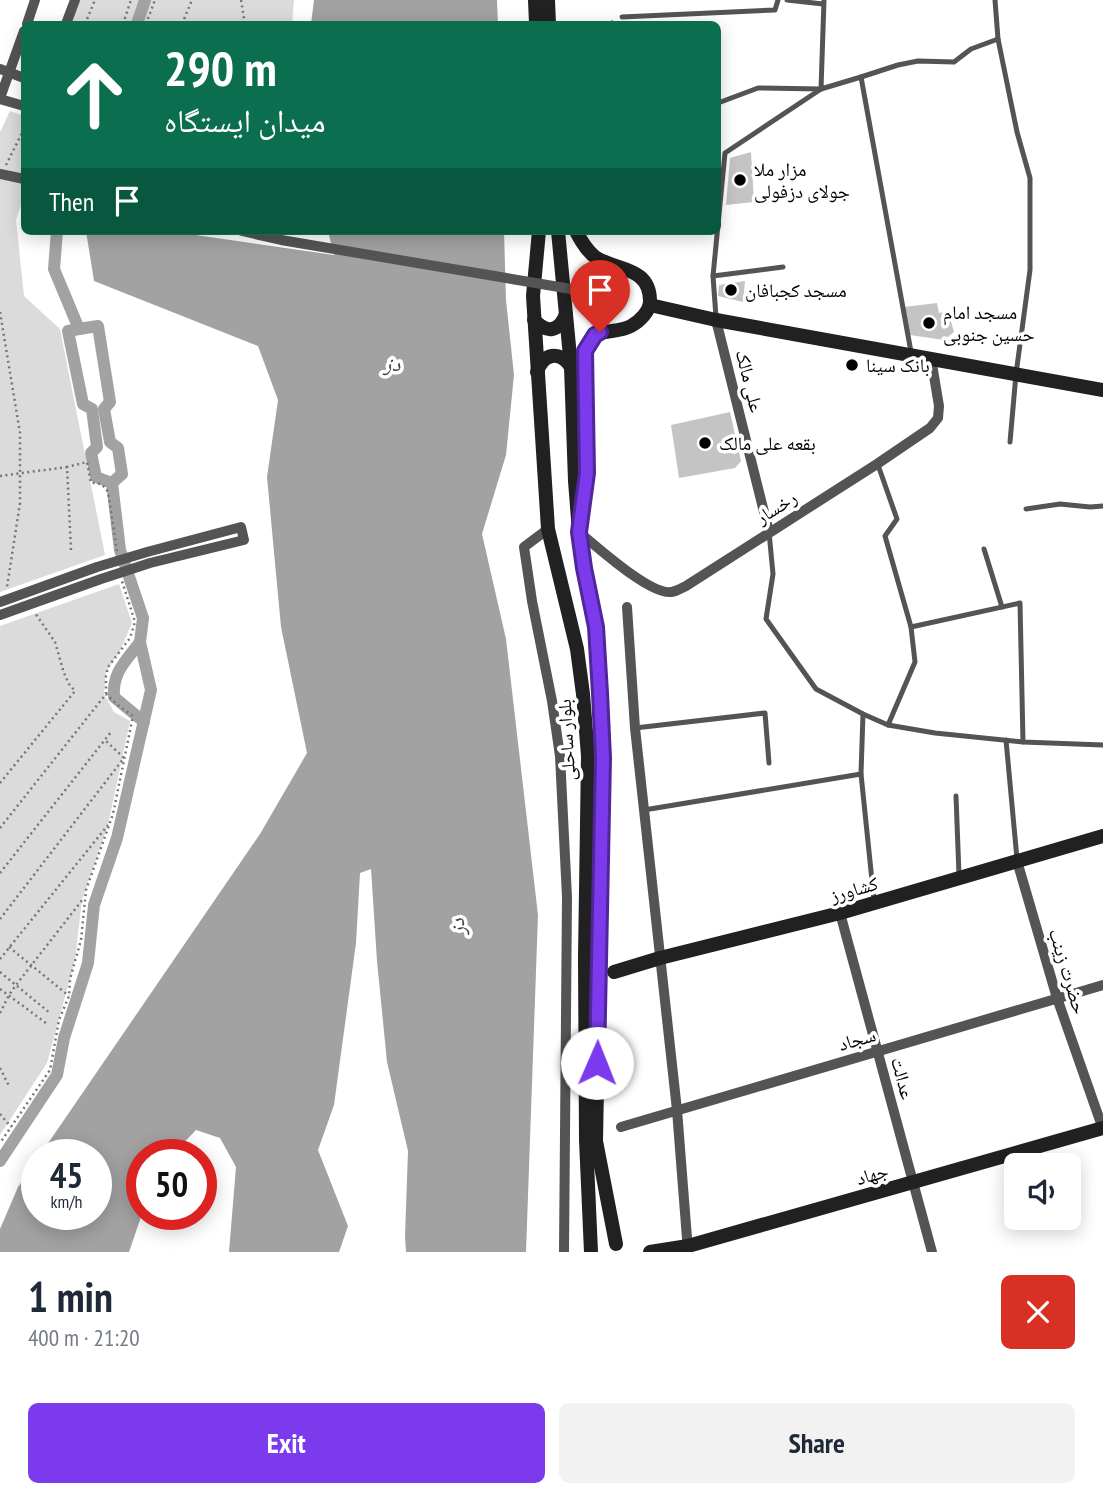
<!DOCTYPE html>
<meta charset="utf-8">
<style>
body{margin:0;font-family:"PT Sans Narrow","Noto Naskh Arabic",sans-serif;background:#f2f2f3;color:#1f2937;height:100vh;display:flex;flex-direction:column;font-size:26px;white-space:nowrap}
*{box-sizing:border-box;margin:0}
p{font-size:23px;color:#747a83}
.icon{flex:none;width:38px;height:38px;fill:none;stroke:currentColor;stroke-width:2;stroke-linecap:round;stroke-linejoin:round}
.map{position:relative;height:1252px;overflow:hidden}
.panel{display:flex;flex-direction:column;background:#fff;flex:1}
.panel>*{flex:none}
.banner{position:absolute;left:21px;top:21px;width:700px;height:214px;border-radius:10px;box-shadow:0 4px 18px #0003;background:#0b6e4f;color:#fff;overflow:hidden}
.fabs{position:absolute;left:1004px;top:1153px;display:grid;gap:14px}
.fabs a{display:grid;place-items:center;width:77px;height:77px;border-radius:10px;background:#fff;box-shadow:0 4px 18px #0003;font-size:35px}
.speed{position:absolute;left:21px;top:1139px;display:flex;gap:14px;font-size:35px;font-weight:700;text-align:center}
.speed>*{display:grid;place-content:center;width:91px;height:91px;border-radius:50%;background:#fff;box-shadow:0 4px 18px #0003;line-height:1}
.speed small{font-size:18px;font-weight:400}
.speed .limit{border:10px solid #d22;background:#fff;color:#111}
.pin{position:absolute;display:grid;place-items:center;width:60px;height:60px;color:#fff;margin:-72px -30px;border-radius:50% 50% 50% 0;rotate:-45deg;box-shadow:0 0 7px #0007}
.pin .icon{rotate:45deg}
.me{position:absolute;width:77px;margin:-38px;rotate:1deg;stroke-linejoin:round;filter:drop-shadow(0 0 5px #0008)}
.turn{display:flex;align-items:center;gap:24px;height:147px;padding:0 28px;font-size:32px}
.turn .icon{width:91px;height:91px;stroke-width:2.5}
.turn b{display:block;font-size:49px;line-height:60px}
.then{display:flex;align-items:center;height:66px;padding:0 28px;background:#0003;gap:14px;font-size:26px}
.round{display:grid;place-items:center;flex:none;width:74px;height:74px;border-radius:10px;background:#f2f2f3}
.summary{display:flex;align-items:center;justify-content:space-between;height:119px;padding:0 28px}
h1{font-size:42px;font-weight:600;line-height:52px}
.primary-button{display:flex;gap:14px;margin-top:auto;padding:14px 28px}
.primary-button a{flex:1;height:80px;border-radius:10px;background:#7c3aed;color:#fff;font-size:28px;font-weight:600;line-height:80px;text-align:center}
.primary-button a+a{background:#f2f2f3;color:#1f2937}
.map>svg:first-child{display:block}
</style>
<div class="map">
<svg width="1103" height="1252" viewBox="0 0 1103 1252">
<rect width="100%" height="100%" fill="#fff"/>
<!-- green -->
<g fill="#dbdbdb">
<path d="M 75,0 L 294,0 L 292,24 L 66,24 Z"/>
<path d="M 10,111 L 24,116 L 24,196 L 16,220 L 24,296 L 60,329 L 105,555 L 0,592 L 0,132 Z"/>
<path d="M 119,584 L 132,623 L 120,651 L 106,672 L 104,694 L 114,712 L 130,721 L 108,825 L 82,900 L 75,960 L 47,1063 L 0,1135 L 0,626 Z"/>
</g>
<!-- water -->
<g fill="#a2a2a2">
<path d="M 314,0 L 497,0 L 498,24 L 311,24 Z"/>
<path d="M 86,231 L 168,231 L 334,255 L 328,231 L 504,231 L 506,300 L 514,375 L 506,455 L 482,534 L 506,639 L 538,915 L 526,1252 L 406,1252 L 405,1236 L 408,1151 L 387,1062 L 377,961 L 371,869 L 360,873 L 356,943 L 334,1105 L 318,1150 L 348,1226 L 339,1252 L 229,1252 L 236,1167 L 220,1138 L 196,1130 L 172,1155 L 142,1155 L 142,1214 L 129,1252 L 0,1252 L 0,1229 L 18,1187 L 37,1160 L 37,1214 L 96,1214 L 96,1155 L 40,1155 L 260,834 L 307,753 L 281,627 L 267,477 L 278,400 L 258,346 L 94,281 Z"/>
</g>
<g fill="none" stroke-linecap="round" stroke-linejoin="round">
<!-- canal -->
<g stroke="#a2a2a2" stroke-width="12">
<path d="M 137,24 L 145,0"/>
<path d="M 79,329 L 68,331 L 83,404 L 92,409 L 97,447 L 91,453 L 96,477 L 112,483"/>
<path d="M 140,642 C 126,661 112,672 114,697 L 144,722"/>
<path d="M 0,1161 L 57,1075 L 64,1038 L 88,963 L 94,905 L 117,838 L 151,690 L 140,642 L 143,618 L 120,550 L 112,483 L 122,474 L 118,448 L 110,442 L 104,409 L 110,402 L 98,326 L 79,329 L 54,269 L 57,231"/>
</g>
</g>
<!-- building -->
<g fill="#c4c4c4">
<path d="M 751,152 L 754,202 L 726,205 L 730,158 Z"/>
<path d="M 745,281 L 743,302 L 718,296 L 719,285 Z"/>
<path d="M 937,303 L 939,313 L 948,311 L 954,332 L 944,340 L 910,335 L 904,307 Z"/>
<path d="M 730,412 L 741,461 L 735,468 L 679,478 L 671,425 Z"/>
</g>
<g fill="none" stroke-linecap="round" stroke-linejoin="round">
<!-- path -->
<g stroke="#767676" stroke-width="2.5" stroke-dasharray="2 3.5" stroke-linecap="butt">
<path d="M 241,0 L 245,24"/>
<path d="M 85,24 L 95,0"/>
<path d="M 123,24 L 131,0"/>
<path d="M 146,24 L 155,0"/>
<path d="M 182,24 L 192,0"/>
<path d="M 606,24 L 616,20"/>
<path d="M 6,165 L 24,129"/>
<path d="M 0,312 L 20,433 L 20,503 L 7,587"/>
<path d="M 0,476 L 67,467"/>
<path d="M 71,550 L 67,467 L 87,462 L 91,483 C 100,483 103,484 108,492 L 117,551"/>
<path d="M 106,694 L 106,676 L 108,667 L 130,638 L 135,622 L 122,581"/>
<path d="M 0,783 L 75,691 L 69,684 L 64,673 L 55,642 L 35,613"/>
<path d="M 0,828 L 106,694 L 120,707 L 133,716 L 113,814 L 86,890 L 81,940 L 70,979 L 69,996 L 59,1020 L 50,1070 L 0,1143"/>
<path d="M 0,873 L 111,732"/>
<path d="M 0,919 L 124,758 L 105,740"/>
<path d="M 9,947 L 69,996"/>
<path d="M 0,959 L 108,825"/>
<path d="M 0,972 L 50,1013"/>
<path d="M 0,989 L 46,1023"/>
<path d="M 0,1013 L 9,995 L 16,985 L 83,899"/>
<path d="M 0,1068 L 9,1086"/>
<path d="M 0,1114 L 11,1127"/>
</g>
<!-- lane -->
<g stroke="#545454" stroke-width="5">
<path d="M 787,0 L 823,4"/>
<path d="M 824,0 L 821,89 L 861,77 L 911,352"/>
<path d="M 995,0 L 998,39 L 1017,132 L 1030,178 L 1030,270 L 1016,374 L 1010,442"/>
<path d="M 622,17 L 775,10 L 778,0"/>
<path d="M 861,77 L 898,65 L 918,61 L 954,62 L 971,49 L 998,39"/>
<path d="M 718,103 L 758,88 L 821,89"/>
<path d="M 713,276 L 783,267"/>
<path d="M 716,317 L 713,276 L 725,153 L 821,89"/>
<path d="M 878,465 L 897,519 L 885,536 L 911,627 L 915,662 L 888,725"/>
<path d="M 1026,509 L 1060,504 L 1090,507 L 1103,506"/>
<path d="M 769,532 L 773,574 L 766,619 L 816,689 L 863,714 L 888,725 L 935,733 L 1023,742 L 1103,745"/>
<path d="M 984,549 L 1002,607"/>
<path d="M 911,627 L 1020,603 L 1023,742"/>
<path d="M 863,714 L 861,774 L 874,900"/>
<path d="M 635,728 L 765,713 L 769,763"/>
<path d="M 1006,740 L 1017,859"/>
<path d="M 956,796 L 959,875"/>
<path d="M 644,810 L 861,774"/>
</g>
<!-- street -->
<g stroke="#545454" stroke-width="10">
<path d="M 27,24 L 35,0"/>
<path d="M 66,24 L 75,0"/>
<path d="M 0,69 L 24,78"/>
<path d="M 0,98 L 24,31"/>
<path d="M 0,99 L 24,106"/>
<path d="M 571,289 L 589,290 L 599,286 L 603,277 L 603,261"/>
<path d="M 716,320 L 769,532"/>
<path d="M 548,529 L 524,547 L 532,601 L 552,701 L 560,756 L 567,897 L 564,1252"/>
<path d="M 579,532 C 596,546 650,595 671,592 C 675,592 682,588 686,586 L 877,464 L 930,428 L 938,418 L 939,406 L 931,358"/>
<path d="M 0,602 L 97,567 L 147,552 L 241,527 L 244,540 L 150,563 L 101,579 L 0,615"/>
<path d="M 627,607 L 635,728 L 677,1110 L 688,1251"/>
<path d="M 1017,861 L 1057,998 L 1103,1129"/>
<path d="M 840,913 L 932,1252"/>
<path d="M 621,1127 L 1103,985"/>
</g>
<!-- secondary -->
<g stroke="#212121" stroke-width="14">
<path d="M 535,0 L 536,24"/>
<path d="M 548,0 L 549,24"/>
<path d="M 539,231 L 533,296 L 548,529 L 577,649 L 583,694 L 588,756 L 585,957 L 586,1140 L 591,1252"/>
<path d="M 558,231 L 571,367 L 575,481 L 579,532 L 584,568 L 596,627 L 600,693 L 603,758 L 596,1141 L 616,1244"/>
<path d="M 576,231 C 581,241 586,250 595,257 C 616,271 650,266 650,301 C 650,311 640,321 631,326 C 620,332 606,330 595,335 L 585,351 L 587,473 L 582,506"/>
<path d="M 650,305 L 716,320 L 1103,390"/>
<path d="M 534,320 C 547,334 559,332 566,314"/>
<path d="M 537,372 C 543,353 560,350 571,367"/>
<path d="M 614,972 L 660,958 L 840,913 L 1103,836"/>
<path d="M 650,1252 L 688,1246 L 1103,1128"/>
</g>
<!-- street-bridge -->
<g stroke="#545454" stroke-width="10">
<path d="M 0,174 L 24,179"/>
<path d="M 242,231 L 281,240 L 571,289"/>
</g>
</g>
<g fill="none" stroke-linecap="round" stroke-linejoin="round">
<!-- route casing -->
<g stroke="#51269a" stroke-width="18">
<path id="route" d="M 597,1063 L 603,758 L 600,693 L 596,627 L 584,568 L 579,532 L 587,473 L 585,351 L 595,335 L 600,332"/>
</g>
<!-- route -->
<use href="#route" stroke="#7c3aed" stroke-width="12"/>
</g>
<!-- markers -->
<g fill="#000" stroke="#fff" stroke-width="2.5">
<circle cx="740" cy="180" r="7"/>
<circle cx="731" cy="290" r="7"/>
<circle cx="929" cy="323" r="7"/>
<circle cx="852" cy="365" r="7"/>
<circle cx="705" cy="443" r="7"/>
</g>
<g text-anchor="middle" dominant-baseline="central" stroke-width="7" stroke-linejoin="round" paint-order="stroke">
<!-- poi labels -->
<g font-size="19" fill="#000" stroke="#fff" text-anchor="start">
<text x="754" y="169">مزار ملا<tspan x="754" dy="22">جولای دزفولی</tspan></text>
<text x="745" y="290">مسجد کجبافان</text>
<text x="943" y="312">مسجد امام<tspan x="943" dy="22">حسین جنوبی</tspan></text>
<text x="866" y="365">بانک سینا</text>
<text x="719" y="443">بقعه علی مالک</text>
</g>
<!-- street labels -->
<g font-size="19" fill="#000" stroke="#fff">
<text transform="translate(750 381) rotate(76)">علی مالک</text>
<text transform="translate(776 507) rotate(-32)">رخسار</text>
<text transform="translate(566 740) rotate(-93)">بلوار ساحلی</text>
<text transform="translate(854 889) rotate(-16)">کشاورز</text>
<text transform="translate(1068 971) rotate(73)">حضرت زینب</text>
<text transform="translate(857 1039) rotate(-16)">سجاد</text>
<text transform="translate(903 1078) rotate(75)">عدالت</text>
<text transform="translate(872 1174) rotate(-16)">جهاد</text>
</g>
<!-- water labels -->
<g font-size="21" font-style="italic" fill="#434343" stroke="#fff">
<text x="392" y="363">دز</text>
<text transform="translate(457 927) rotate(-96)">دز</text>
</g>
</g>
</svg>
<div class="fabs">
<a><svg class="icon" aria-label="sound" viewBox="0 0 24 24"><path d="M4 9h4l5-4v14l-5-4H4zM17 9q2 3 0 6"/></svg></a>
</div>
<div class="speed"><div>45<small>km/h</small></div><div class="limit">50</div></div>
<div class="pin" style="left:600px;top:332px;background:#d93025"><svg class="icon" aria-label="arrive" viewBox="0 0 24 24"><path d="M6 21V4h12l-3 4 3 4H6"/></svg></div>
<svg class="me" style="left:597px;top:1063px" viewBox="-20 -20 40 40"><circle r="19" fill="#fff"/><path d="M0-13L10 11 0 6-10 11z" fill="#7c3aed"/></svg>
<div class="banner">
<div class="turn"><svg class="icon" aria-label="ahead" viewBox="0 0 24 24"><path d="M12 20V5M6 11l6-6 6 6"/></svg><div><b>290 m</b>میدان ایستگاه</div></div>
<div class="then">Then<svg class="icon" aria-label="arrive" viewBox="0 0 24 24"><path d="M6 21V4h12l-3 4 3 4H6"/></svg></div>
</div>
</div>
<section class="panel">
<div class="summary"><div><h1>1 min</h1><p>400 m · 21:20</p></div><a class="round" style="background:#d93025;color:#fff"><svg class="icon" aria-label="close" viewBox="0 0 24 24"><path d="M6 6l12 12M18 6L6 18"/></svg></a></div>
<div class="primary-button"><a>Exit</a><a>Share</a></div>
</section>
